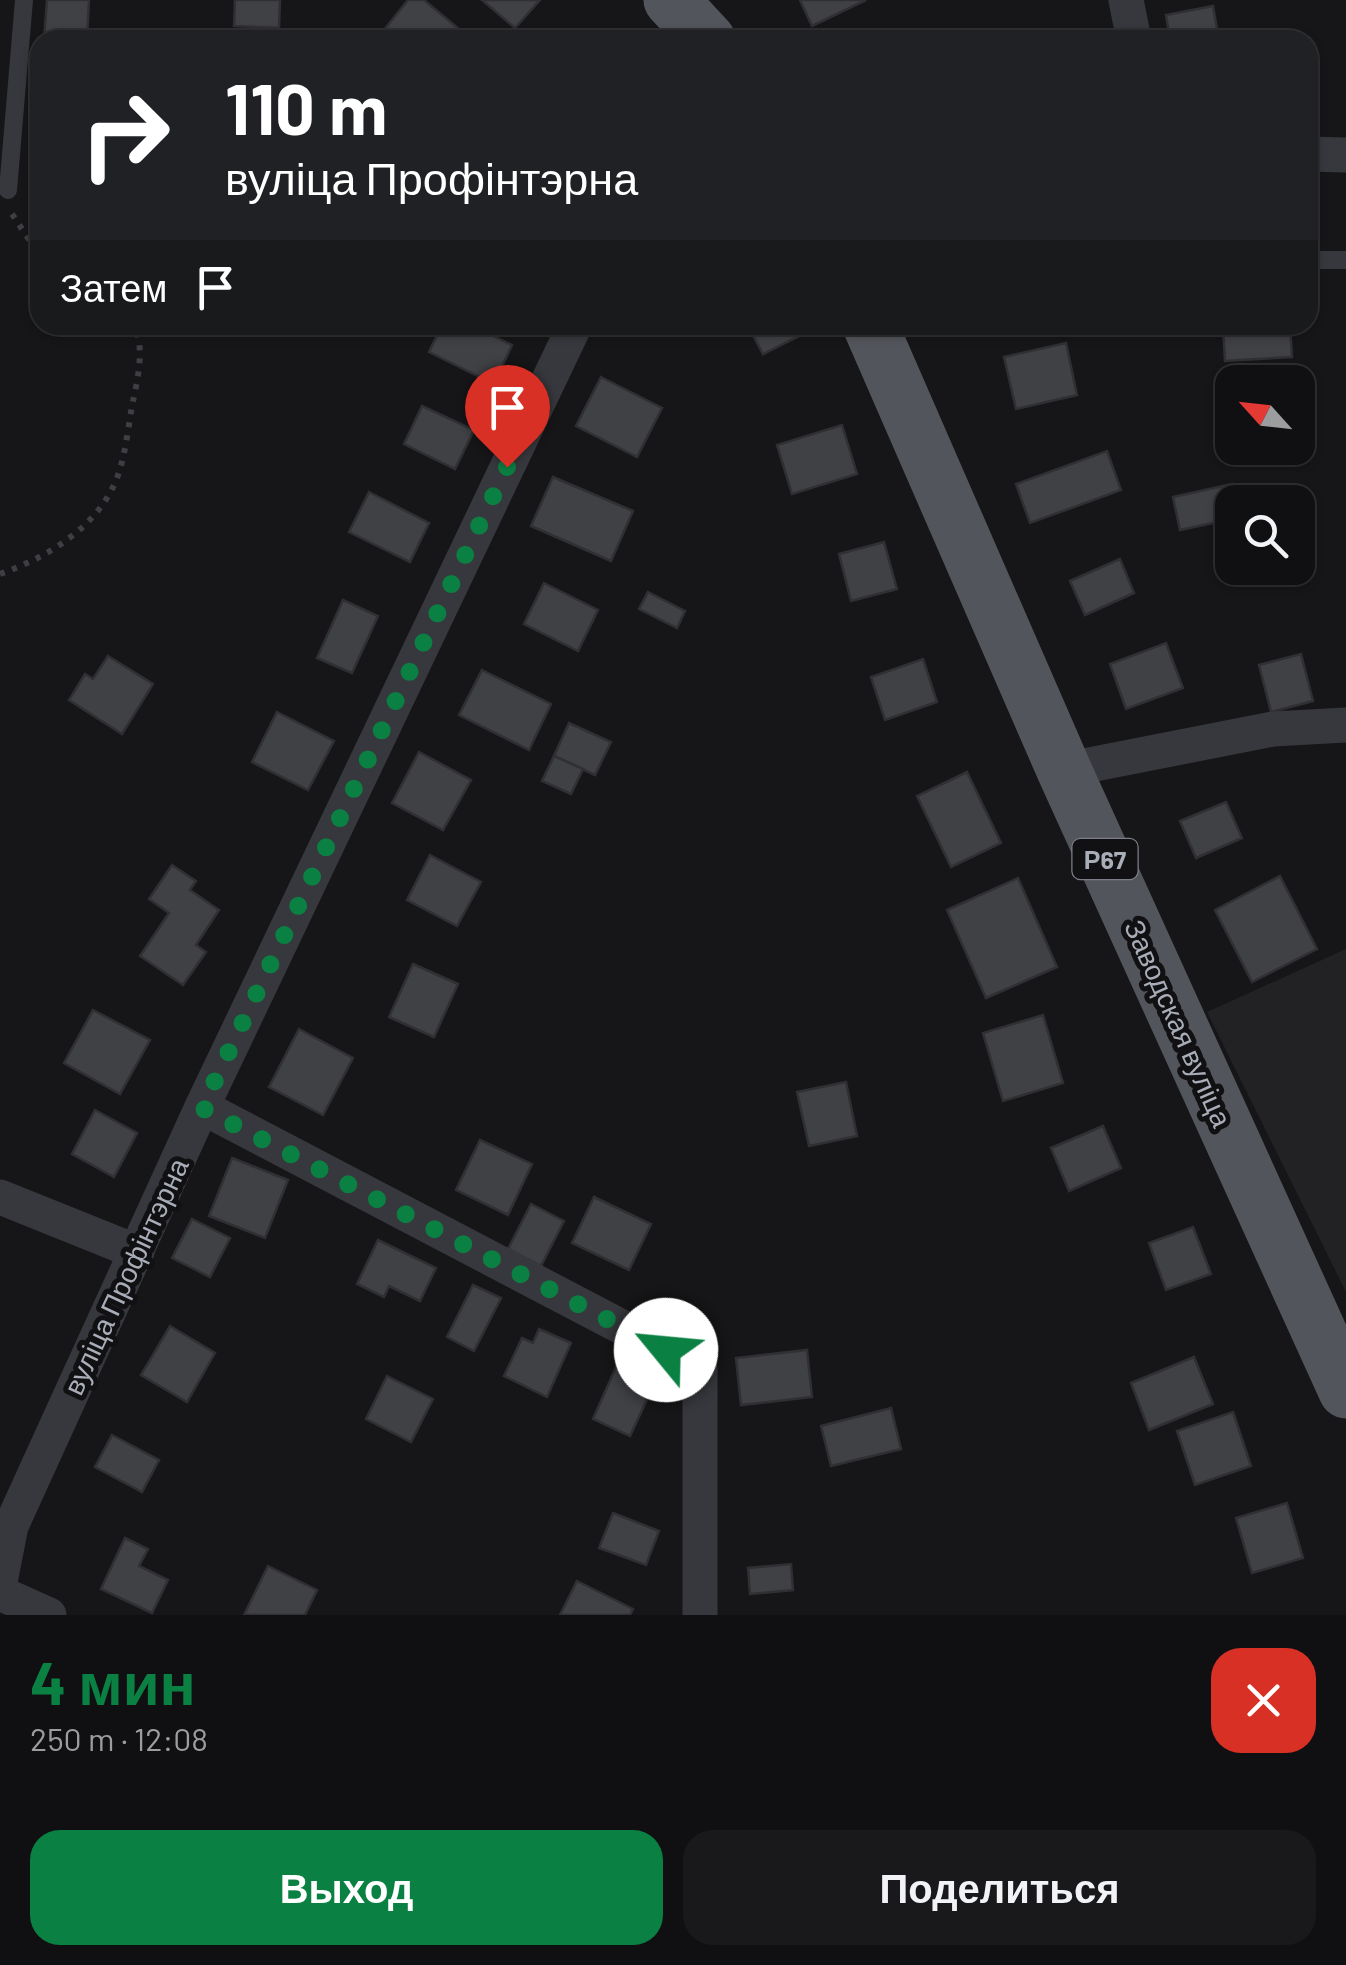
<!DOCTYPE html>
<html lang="ru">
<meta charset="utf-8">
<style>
body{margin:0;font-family:Barlow,sans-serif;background:#19191b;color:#f1f3f6;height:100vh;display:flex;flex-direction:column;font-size:38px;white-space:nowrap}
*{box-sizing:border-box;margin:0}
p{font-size:32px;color:#9c9d9f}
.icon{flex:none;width:55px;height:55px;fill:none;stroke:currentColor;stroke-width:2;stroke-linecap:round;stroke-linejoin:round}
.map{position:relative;height:1615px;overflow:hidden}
.drawer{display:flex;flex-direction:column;background:#101012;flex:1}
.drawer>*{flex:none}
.hud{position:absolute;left:30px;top:30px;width:1288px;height:305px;border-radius:30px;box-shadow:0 2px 8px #0004,0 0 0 2px #303032;background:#202124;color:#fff;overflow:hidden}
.needle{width:65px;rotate:297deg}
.tools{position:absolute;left:1215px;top:365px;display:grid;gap:20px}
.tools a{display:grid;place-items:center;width:100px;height:100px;border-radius:20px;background:#101012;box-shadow:0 2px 8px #0004,0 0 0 2px #303032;font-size:50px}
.pin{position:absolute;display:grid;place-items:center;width:85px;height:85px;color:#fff;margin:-102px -42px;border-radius:50% 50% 50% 0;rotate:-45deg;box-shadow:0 0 10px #0007}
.pin .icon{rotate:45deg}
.me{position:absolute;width:110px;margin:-55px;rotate:298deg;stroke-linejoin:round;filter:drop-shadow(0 0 8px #0008)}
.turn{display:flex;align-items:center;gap:35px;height:210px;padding:0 30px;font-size:45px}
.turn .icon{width:130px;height:130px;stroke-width:2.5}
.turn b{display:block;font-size:70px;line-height:85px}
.then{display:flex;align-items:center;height:95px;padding:0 30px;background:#0003;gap:20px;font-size:38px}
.round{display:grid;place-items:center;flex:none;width:105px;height:105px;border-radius:30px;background:#19191b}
.overview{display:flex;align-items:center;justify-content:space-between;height:170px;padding:0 30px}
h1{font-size:60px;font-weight:700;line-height:75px;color:#0b8043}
.button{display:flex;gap:20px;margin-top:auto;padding:20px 30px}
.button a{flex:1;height:115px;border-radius:30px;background:#0b8043;color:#fff;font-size:40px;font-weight:700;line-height:115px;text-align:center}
.button a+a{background:#19191b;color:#f1f3f6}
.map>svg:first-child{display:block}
</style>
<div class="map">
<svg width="1346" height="1615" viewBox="0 0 1346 1615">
<rect width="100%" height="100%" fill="#161618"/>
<!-- built -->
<path fill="#222225" d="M 1346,949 L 1346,1292 L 1207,1012 Z"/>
<!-- building -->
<g fill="#404145" stroke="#303034" stroke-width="2.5">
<path d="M 47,0 L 89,0 L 87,40 L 44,40 Z"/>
<path d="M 235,0 L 280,0 L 279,28 L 234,26 Z"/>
<path d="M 408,0 L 424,0 L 470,38 L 397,40 L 384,30 Z"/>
<path d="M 482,0 L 540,0 L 515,28 Z"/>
<path d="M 800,0 L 866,0 L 812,26 Z"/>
<path d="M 1213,6 L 1219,40 L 1170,40 L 1166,15 Z"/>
<path d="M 442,325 L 471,325 L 512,345 L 494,384 L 429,352 Z"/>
<path d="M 754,325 L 814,325 L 815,328 L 763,354 L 749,328 Z"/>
<path d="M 1223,325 L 1290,325 L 1292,357 L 1225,361 Z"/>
<path d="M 1066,343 L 1077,395 L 1016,409 L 1004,357 Z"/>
<path d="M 601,377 L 662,408 L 637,457 L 576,426 Z"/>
<path d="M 422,406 L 474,430 L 455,469 L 404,444 Z"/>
<path d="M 842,425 L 857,474 L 792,494 L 777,445 Z"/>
<path d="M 1107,451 L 1121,490 L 1030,523 L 1016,484 Z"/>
<path d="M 553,477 L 633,511 L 611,561 L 531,526 Z"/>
<path d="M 1232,484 L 1236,502 L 1232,502 L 1232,519 L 1180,530 L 1173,497 Z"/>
<path d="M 369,492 L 429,523 L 410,562 L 349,532 Z"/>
<path d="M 884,542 L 897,589 L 851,601 L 839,554 Z"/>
<path d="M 1120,559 L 1134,593 L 1085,615 L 1070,581 Z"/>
<path d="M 544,583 L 598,610 L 578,651 L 524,624 Z"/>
<path d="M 648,592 L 685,611 L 677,628 L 639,609 Z"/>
<path d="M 343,600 L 378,616 L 352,673 L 317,658 Z"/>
<path d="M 1166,643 L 1183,688 L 1126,709 L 1110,664 Z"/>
<path d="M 1301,654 L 1313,701 L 1271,712 L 1259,665 Z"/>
<path d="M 108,656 L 153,684 L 122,734 L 69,700 L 85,674 L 93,679 Z"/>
<path d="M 923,659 L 937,702 L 885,720 L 871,677 Z"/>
<path d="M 482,670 L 551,704 L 529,750 L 459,715 Z"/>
<path d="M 277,712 L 334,741 L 308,790 L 252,762 Z"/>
<path d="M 569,723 L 611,742 L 595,775 L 554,756 Z"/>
<path d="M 419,752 L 471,780 L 443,830 L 392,803 Z"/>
<path d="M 554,756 L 583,769 L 571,794 L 542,781 Z"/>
<path d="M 967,772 L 1001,843 L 951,867 L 917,796 Z"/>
<path d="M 1226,802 L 1242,838 L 1196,858 L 1180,821 Z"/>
<path d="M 430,855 L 481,882 L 457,926 L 407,900 Z"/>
<path d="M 172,865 L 196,881 L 190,890 L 219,910 L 196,945 L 206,952 L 183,985 L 140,956 L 169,913 L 149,899 Z"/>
<path d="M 1280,876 L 1317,949 L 1252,982 L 1215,910 Z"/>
<path d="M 1018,878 L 1057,967 L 986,998 L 947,910 Z"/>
<path d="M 413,964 L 458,984 L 434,1037 L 389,1017 Z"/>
<path d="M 93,1010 L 150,1040 L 120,1094 L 64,1063 Z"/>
<path d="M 1043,1015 L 1063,1083 L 1003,1101 L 983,1033 Z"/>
<path d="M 299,1029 L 353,1058 L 323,1115 L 269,1087 Z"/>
<path d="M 846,1082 L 857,1136 L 809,1146 L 797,1092 Z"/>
<path d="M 95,1110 L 137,1133 L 114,1177 L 72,1154 Z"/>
<path d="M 1103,1126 L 1121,1168 L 1069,1191 L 1051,1148 Z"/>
<path d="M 480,1140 L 532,1164 L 508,1215 L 456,1190 Z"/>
<path d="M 232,1158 L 288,1180 L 265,1238 L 209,1216 Z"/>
<path d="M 594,1197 L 651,1224 L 629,1270 L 572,1243 Z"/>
<path d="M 531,1204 L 564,1221 L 541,1266 L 508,1249 Z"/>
<path d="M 192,1219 L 230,1238 L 210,1277 L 172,1258 Z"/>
<path d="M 1193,1227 L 1211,1274 L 1166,1290 L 1149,1243 Z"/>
<path d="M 378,1240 L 436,1268 L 420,1301 L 389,1286 L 384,1297 L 357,1284 Z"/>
<path d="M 473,1285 L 501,1298 L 474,1351 L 447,1337 Z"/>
<path d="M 170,1326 L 215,1353 L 187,1402 L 141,1375 Z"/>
<path d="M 539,1329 L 571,1343 L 547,1397 L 504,1376 L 522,1338 L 533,1343 Z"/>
<path d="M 807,1350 L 812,1397 L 741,1405 L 736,1358 Z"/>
<path d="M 1194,1357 L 1213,1404 L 1149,1430 L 1131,1383 Z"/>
<path d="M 618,1363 L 656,1380 L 630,1436 L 593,1419 Z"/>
<path d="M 387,1376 L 433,1399 L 411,1442 L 366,1419 Z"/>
<path d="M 891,1408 L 901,1449 L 831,1466 L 821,1426 Z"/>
<path d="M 1233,1412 L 1251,1466 L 1195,1485 L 1177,1431 Z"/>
<path d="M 112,1435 L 159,1460 L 142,1492 L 95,1467 Z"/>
<path d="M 1287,1503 L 1303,1558 L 1252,1573 L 1236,1518 Z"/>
<path d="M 613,1513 L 659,1531 L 646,1565 L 599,1548 Z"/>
<path d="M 125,1538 L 148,1549 L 139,1566 L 168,1580 L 152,1613 L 101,1589 Z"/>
<path d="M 791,1564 L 793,1590 L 750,1594 L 748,1568 Z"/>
<path d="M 268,1566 L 317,1590 L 305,1615 L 244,1615 Z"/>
<path d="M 577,1581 L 633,1609 L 630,1615 L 560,1615 Z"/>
</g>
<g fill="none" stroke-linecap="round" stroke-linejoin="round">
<!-- path -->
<g stroke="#3d3f44" stroke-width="6" stroke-dasharray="5 8" stroke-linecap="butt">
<path d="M 12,214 L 28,238 L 40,247"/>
<path d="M 0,574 C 48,557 98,527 117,478 C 126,454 128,426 133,401 C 138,378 145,347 134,325"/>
</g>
<!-- lane -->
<g stroke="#37383d" stroke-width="18">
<path d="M 8,190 L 24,0"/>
<path d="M 1308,260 L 1346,260"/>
</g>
<!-- street -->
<g stroke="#37383d" stroke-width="35">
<path d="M 1126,0 L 1134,40"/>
<path d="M 1308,154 L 1346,155"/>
<path d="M 1064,770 L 1273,729 L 1346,725"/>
<path d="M 202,1107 L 700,1368 L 700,1615"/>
<path d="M 0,1197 L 137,1252"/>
<path d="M 0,1582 L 11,1526 L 202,1107 L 575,325"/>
<path d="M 0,1593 L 49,1615"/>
</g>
<!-- primary -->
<g stroke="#53555c" stroke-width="55">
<path d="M 671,0 L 708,40"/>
<path d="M 870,325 L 1064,770 L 1346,1391"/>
</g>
</g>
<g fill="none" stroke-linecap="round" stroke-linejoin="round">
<!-- route -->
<path stroke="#0b8043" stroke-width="18" stroke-dasharray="0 32.4" d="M 507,467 L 202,1108 L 666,1350"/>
</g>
<g text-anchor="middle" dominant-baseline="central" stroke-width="10" stroke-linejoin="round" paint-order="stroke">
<!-- shield labels -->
<rect fill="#111113" stroke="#7b7e86" stroke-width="2.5" x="1072.5" y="839" width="65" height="40" rx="8"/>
<g font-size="25" font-weight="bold" fill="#a8adb8">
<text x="1105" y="859">Р67</text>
</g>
<!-- street labels -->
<g font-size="28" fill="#a8adb8" stroke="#111113">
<text transform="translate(1179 1023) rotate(66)">Заводская вуліца</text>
<text transform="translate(125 1276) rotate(-65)">вуліца Профінтэрна</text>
</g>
</g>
</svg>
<div class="tools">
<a><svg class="needle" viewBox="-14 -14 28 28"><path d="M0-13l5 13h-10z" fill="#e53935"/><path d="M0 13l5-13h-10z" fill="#9c9d9f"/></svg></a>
<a><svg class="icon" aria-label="search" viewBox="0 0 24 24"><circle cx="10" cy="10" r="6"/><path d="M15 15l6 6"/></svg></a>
</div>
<div class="pin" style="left:507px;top:467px;background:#d93025"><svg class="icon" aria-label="arrive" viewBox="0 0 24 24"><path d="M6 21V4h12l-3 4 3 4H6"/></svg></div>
<svg class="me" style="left:666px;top:1350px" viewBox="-20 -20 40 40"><circle r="19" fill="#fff"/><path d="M0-13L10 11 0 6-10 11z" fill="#0b8043"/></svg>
<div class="hud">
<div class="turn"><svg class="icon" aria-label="right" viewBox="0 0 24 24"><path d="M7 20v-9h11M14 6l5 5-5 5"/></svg><div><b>110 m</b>вуліца Профінтэрна</div></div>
<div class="then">Затем<svg class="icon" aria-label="arrive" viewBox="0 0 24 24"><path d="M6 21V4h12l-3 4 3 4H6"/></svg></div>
</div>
</div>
<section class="drawer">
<div class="overview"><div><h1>4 мин</h1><p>250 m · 12:08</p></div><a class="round" style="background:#d93025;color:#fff"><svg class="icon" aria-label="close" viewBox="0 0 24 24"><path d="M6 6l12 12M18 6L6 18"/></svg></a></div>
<div class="button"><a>Выход</a><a>Поделиться</a></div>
</section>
